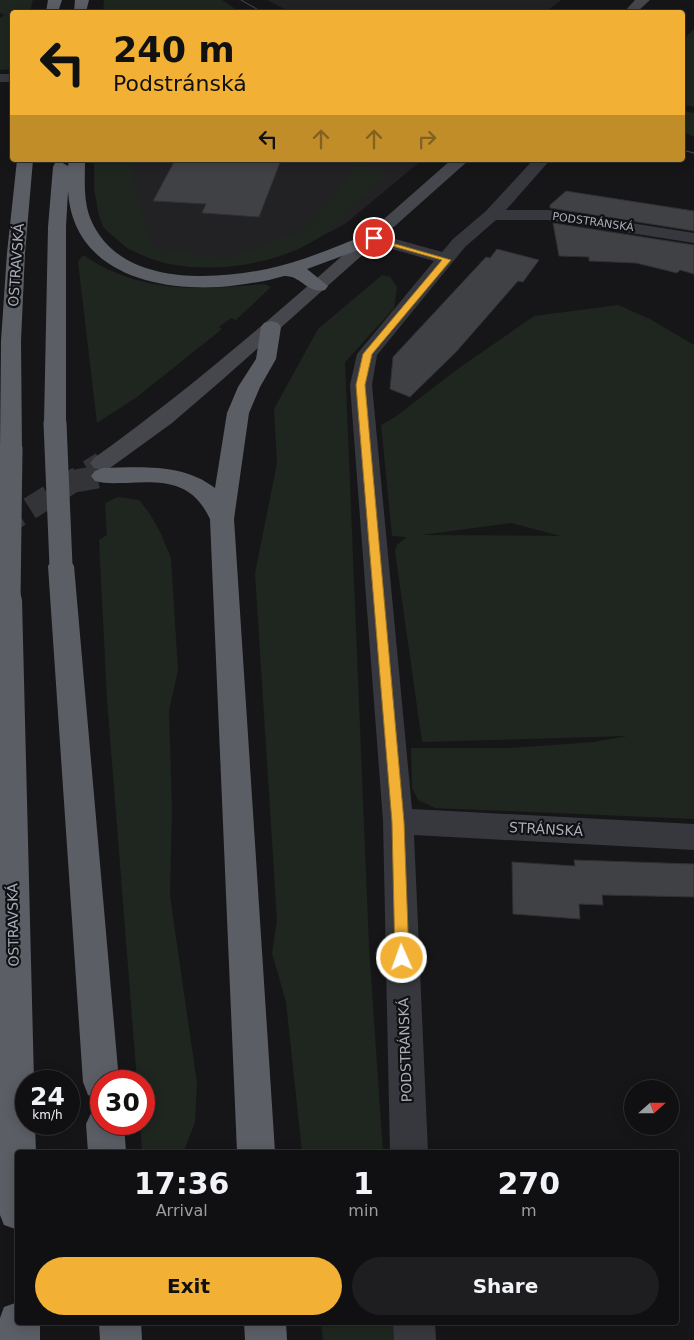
<!DOCTYPE html>
<meta charset="utf-8">
<style>
body{margin:0;font-family:"DejaVu Sans",sans-serif;background:#1e1e20;color:#f1f3f6;height:100vh;display:flex;flex-direction:column;font-size:19px;white-space:nowrap}
*{box-sizing:border-box;margin:0}
p{font-size:16px;color:#9c9d9f}
.icon{flex:none;width:28px;height:28px;fill:none;stroke:currentColor;stroke-width:2;stroke-linecap:round;stroke-linejoin:round}
.map{position:relative;flex:1;overflow:hidden}
.panel{position:absolute;left:15px;top:1150px;width:664px;height:175px;display:flex;flex-direction:column;background:#101012;border-radius:5px;box-shadow:0 2px 12px #0003,0 0 0 1px #303032}
.panel>*{flex:none}
.top-card{position:absolute;left:10px;top:10px;width:675px;height:152px;border-radius:5px;box-shadow:0 2px 12px #0003,0 0 0 1px #303032;background:#f2b134;color:#111;overflow:hidden}
.needle{width:32px;rotate:69deg}
.tools{position:absolute;left:624px;top:1080px;display:grid;gap:10px}
.tools a{display:grid;place-items:center;width:55px;height:55px;border-radius:50%;background:#101012;box-shadow:0 2px 12px #0003,0 0 0 1px #303032;font-size:25px}
.speed{position:absolute;left:15px;top:1070px;display:flex;gap:10px;font-size:25px;font-weight:700;text-align:center}
.speed>*{display:grid;place-content:center;width:65px;height:65px;border-radius:50%;background:#101012;box-shadow:0 2px 12px #0003,0 0 0 1px #303032;line-height:1}
.speed small{font-size:12px;font-weight:400}
.speed .limit{border:8px solid #d22;background:#fff;color:#111}
.pin{position:absolute;display:grid;place-items:center;width:42px;height:42px;color:#fff;margin:-21px;border:2px solid #fff;border-radius:50%;box-shadow:0 1px 5px #0007}
.me{position:absolute;width:55px;margin:-28px;rotate:358deg;stroke-linejoin:round;filter:drop-shadow(0 0 4px #0008)}
.turn{display:flex;align-items:center;gap:18px;height:105px;padding:0 20px;font-size:22px}
.turn .icon{width:65px;height:65px;stroke-width:2.5}
.turn b{display:block;font-size:35px;line-height:42px}
.lanes{display:flex;align-items:center;height:48px;padding:0 20px;background:#0003;justify-content:center;gap:25px;direction:ltr}
.lanes .off{opacity:.35}
.eta{display:flex;justify-content:space-evenly;align-items:center;height:85px;text-align:center}
.eta b{font-size:30px;font-weight:700;line-height:35px}
.primary-button{display:flex;gap:10px;margin-top:auto;padding:10px 20px}
.primary-button a{flex:1;height:58px;border-radius:30px;background:#f2b134;color:#111;font-size:20px;font-weight:700;line-height:58px;text-align:center}
.primary-button a+a{background:#1e1e20;color:#f1f3f6}
.map>svg:first-child{display:block}
</style>
<div class="map">
<svg width="694" height="1340" viewBox="0 0 694 1340">
<rect width="100%" height="100%" fill="#161618"/>
<!-- built -->
<g fill="#222225">
<path d="M 267,0 L 561,0 L 546,12 L 290,12 Z"/>
<path d="M 94,160 L 422,160 L 345,224 L 296,250 L 254,263 L 212,267 L 192,267 L 164,263 L 128,249 L 103,227 L 94,191 Z"/>
</g>
<!-- green -->
<g fill="#1e261f" fill-rule="evenodd">
<path d="M 0,0 L 33,0 L 30,12 L 12,12 L 12,69 L 0,70 L 0,18 L 5,15 L 0,13 Z"/>
<path d="M 104,0 L 222,0 L 240,12 L 103,12 Z"/>
<path d="M 694,29 L 694,107 L 683,105 L 682,40 Z"/>
<path d="M 683,111 L 694,113 L 694,137 L 683,132 Z"/>
<path d="M 94,160 L 129,160 L 144,223 L 152,247 L 229,259 L 305,228 L 360,164 L 385,175 C 357,203 332,235 296,250 C 245,272 161,278 118,240 C 114,236 107,232 104,227 C 95,214 94,176 94,160 Z"/>
<path d="M 83,255 C 93,261 103,268 114,272 C 163,293 212,289 264,284 L 271,287 L 236,320 L 231,318 L 219,327 L 222,329 L 137,397 L 97,423 L 78,262 Z"/>
<path d="M 382,275 L 390,277 L 397,287 L 394,308 L 345,362 L 369,946 L 383,1152 L 302,1152 L 286,1002 L 272,953 L 277,920 L 255,573 L 277,463 L 274,409 L 318,329 Z"/>
<path d="M 618,305 L 650,319 L 694,345 L 694,819 L 435,808 L 418,800 L 412,788 L 411,748 L 510,748 L 594,742 L 627,736 L 422,742 L 395,551 L 397,545 L 407,537 L 392,536 L 381,425 L 395,417 L 459,368 L 534,316 ZM 511,523 L 561,536 L 572,536 L 421,535 Z"/>
<path d="M 118,497 L 139,500 L 150,514 L 161,534 L 171,558 L 178,670 L 169,711 L 172,808 L 170,896 L 197,1083 L 195,1122 L 184,1151 L 181,1152 L 142,1152 L 140,1124 L 144,1124 L 144,1081 L 137,1081 L 107,699 L 99,540 L 107,535 L 105,503 Z"/>
<path d="M 321,1323 L 394,1323 L 395,1340 L 323,1340 Z"/>
</g>
<!-- building -->
<g fill="#404145" stroke="#303034">
<path d="M 175,160 L 281,160 L 259,217 L 202,213 L 206,204 L 153,201 Z"/>
<path d="M 566,191 L 694,211 L 694,231 L 550,208 L 550,205 Z"/>
<path d="M 553,223 L 694,245 L 694,274 L 680,270 L 677,273 L 636,263 L 589,261 L 589,257 L 559,256 Z"/>
<path d="M 497,249 L 539,260 L 523,282 L 518,281 L 457,351 L 410,397 L 390,389 L 393,357 L 486,257 L 490,258 Z"/>
<path d="M 574,860 L 694,864 L 694,897 L 602,895 L 603,905 L 579,904 L 580,919 L 513,914 L 512,862 L 575,866 Z"/>
</g>
<g fill="none" stroke-linecap="round" stroke-linejoin="round">
<!-- secondary-tunnel -->
<path stroke="#333438" stroke-width="23" stroke-dasharray="23 12" stroke-linecap="butt" d="M 0,527 L 102,463"/>
<!-- trunk-tunnel -->
<path stroke="#333438" stroke-width="23" stroke-dasharray="23 12" stroke-linecap="butt" d="M 75,481 L 103,476"/>
<!-- minor -->
<g fill="#37383d" fill-rule="evenodd">
<rect x="0" y="74" width="12" height="8"/>
<path d="M 533,160 L 550,160 L 506,210 L 548,210 L 694,233 L 694,243 L 548,220 L 496,220 L 465,247 L 377,355 L 372,385 L 412,809 L 694,824 L 694,850 L 414,835 L 428,1152 L 390,1152 L 383,821 L 350,385 L 357,354 L 434,261 L 368,242 L 365,238 L 368,234 L 374,233 L 442,252 L 453,239 L 486,211 Z"/>
<path d="M 393,1322 L 435,1322 L 436,1340 L 394,1340 Z"/>
</g>
<!-- secondary -->
<g fill="#45474d" fill-rule="evenodd">
<path d="M 635,0 L 650,0 L 637,12 L 624,12 Z"/>
<path d="M 451,160 L 469,160 L 222,380 L 172,423 L 110,468 L 102,470 L 94,468 L 90,463 L 94,458 C 220,368 334,262 451,160 Z"/>
</g>
<!-- trunk -->
<g fill="#5b5e65" fill-rule="evenodd">
<path d="M 48,0 L 62,0 L 58,12 L 46,12 Z"/>
<path d="M 75,0 L 89,0 L 86,12 L 74,12 Z"/>
<path d="M 17,160 L 33,160 L 25,253 L 21,341 L 22,449 L 19,454 L 11,456 L 3,454 L 0,450 L 1,341 L 7,253 Z"/>
<path d="M 69,160 L 85,160 C 85,179 83,202 91,220 C 119,285 209,281 267,269 C 301,262 335,247 368,234 L 374,233 L 380,234 L 383,238 L 380,242 L 307,269 L 328,286 L 325,290 C 307,294 301,275 284,276 C 279,277 274,279 269,280 C 253,283 236,286 220,287 C 153,291 73,271 68,191 L 66,227 L 66,423 L 63,428 L 55,430 L 47,428 L 44,423 L 48,227 L 53,167 L 55,163 L 61,162 L 68,166 Z"/>
<path d="M 271,321 L 278,323 L 281,327 L 276,359 L 260,387 L 249,413 L 234,519 L 275,1152 L 237,1152 L 210,519 C 192,481 164,481 126,483 C 115,483 105,484 95,481 L 91,476 L 95,471 L 103,468 C 141,467 183,463 215,488 L 227,413 L 238,387 L 256,359 L 261,327 L 264,323 Z"/>
<path d="M 61,557 L 70,560 L 74,566 L 119,1081 L 101,1081 L 101,1100 L 88,1095 L 83,1082 L 48,566 L 52,560 Z"/>
<path d="M 3,566 L 12,569 L 16,575 L 22,600 L 34,1081 L 26,1081 L 26,1124 L 35,1124 L 36,1152 L 18,1152 L 18,1230 L 4,1225 L 0,1215 L 0,567 Z"/>
<path d="M 101,1107 L 101,1124 L 124,1124 L 126,1152 L 88,1152 L 86,1124 L 92,1111 Z"/>
<path d="M 18,1302 L 18,1322 L 40,1322 L 40,1340 L 0,1340 L 0,1318 L 4,1307 Z"/>
<path d="M 99,1322 L 141,1322 L 142,1340 L 100,1340 Z"/>
<path d="M 244,1322 L 286,1322 L 287,1340 L 245,1340 Z"/>
</g>
<!-- tram -->
<g stroke="#4a4c52" stroke-width="1">
<path d="M 241,0 L 262,12"/>
<path d="M 682,150 L 694,153"/>
</g>
<!-- trunk-bridge -->
<g stroke="#5b5e65" stroke-width="23">
<path d="M 55,423 L 61,566"/>
<path d="M 9,600 L 11,449"/>
</g>
</g>
<!-- route -->
<path fill="#f2b134" stroke="#9d7322" d="M 371,237 L 451,260 L 372,354 L 365,385 L 404,822 L 409,958 L 407,962 L 402,964 L 397,962 L 395,958 L 392,822 L 356,385 L 363,354 L 442,260 L 371,240 Z"/>
<g text-anchor="middle" dominant-baseline="central" stroke-width="4.5" stroke-linejoin="round" paint-order="stroke">
<!-- far-street labels -->
<g font-size="11" fill="#a8adb8" stroke="#111113">
<text transform="translate(593 222) rotate(8)">PODSTRÁNSKÁ</text>
</g>
<!-- street labels -->
<g font-size="14" fill="#a8adb8" stroke="#111113">
<text transform="translate(16 265) rotate(-86)">OSTRAVSKÁ</text>
<text transform="translate(546 829) rotate(3)">STRÁNSKÁ</text>
<text transform="translate(13 925) rotate(-91)">OSTRAVSKÁ</text>
<text transform="translate(405 1050) rotate(-92)">PODSTRÁNSKÁ</text>
</g>
</g>
</svg>
<div class="tools">
<a><svg class="needle" viewBox="-14 -14 28 28"><path d="M0-13l5 13h-10z" fill="#e53935"/><path d="M0 13l5-13h-10z" fill="#9c9d9f"/></svg></a>
</div>
<div class="speed"><div>24<small>km/h</small></div><div class="limit">30</div></div>
<div class="pin" style="left:374px;top:238px;background:#d93025"><svg class="icon" aria-label="arrive" viewBox="0 0 24 24"><path d="M6 21V4h12l-3 4 3 4H6"/></svg></div>
<svg class="me" style="left:402px;top:958px" viewBox="-20 -20 40 40"><circle r="17" fill="#f2b134" stroke="#fff" stroke-width="3"/><path d="M0-11L8 9 0 5-8 9z" fill="#fff"/></svg>
<div class="top-card">
<div class="turn"><svg class="icon" aria-label="left" viewBox="0 0 24 24"><path d="M17 20v-9H6M10 6l-5 5 5 5"/></svg><div><b>240 m</b>Podstránská</div></div>
<div class="lanes"><svg class="icon" aria-label="left" viewBox="0 0 24 24"><path d="M17 20v-9H6M10 6l-5 5 5 5"/></svg><svg class="icon off" aria-label="ahead" viewBox="0 0 24 24"><path d="M12 20V5M6 11l6-6 6 6"/></svg><svg class="icon off" aria-label="ahead" viewBox="0 0 24 24"><path d="M12 20V5M6 11l6-6 6 6"/></svg><svg class="icon off" aria-label="right" viewBox="0 0 24 24"><path d="M7 20v-9h11M14 6l5 5-5 5"/></svg></div>
</div>
<section class="panel">
<div class="eta">
<div><b>17:36</b><p>Arrival</p></div>
<div><b>1</b><p>min</p></div>
<div><b>270</b><p>m</p></div>
</div>
<div class="primary-button"><a>Exit</a><a>Share</a></div>
</section>
</div>
